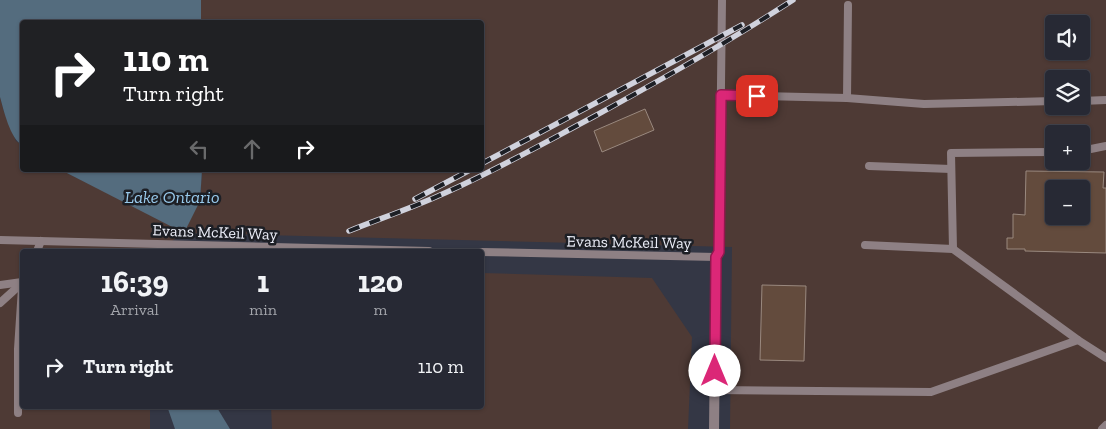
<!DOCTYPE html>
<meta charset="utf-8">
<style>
body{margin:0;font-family:"Zilla Slab",serif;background:#2f313c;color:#f1f3f6;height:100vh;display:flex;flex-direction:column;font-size:19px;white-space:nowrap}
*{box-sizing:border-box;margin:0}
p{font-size:16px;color:#a4a6ac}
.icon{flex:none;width:28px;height:28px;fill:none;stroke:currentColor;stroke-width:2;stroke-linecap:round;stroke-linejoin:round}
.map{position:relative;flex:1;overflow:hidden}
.drawer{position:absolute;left:20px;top:249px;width:464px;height:160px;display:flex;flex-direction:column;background:#272934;border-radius:5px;box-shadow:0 1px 4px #0004,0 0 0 1px #43454f}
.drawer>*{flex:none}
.top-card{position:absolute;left:20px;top:20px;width:464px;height:152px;border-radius:5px;box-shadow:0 1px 4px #0004,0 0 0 1px #43454f;background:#202124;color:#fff;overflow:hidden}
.tools{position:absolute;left:1045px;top:15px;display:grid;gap:10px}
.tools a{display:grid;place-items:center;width:45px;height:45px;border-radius:5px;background:#272934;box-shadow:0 1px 4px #0004,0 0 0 1px #43454f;font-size:25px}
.pin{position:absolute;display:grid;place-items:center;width:42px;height:42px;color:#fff;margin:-21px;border-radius:10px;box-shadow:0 2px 8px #0006}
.me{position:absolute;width:55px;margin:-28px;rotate:0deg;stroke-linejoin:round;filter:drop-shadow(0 0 4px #0008)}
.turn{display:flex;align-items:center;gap:18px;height:105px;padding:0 20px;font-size:22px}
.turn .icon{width:65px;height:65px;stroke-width:2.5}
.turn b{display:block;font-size:35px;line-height:42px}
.lanes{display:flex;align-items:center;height:48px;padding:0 20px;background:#0003;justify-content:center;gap:25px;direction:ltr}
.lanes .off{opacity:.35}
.eta{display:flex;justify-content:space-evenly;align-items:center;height:85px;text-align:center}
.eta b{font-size:30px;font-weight:700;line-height:35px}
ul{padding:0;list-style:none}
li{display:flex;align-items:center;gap:15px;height:65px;padding:0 20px}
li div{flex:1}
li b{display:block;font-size:19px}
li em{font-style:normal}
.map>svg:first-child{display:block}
</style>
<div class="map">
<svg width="1106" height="429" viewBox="0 0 1106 429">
<rect width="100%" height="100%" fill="#343745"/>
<!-- industrial -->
<g fill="#4e3a35" fill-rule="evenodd">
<path d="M 201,0 L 1106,0 L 1106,429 L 730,429 L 732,247 L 184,233 L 157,251 L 22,251 L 22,406 L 150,406 L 150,429 L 0,429 L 0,97 L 4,112 L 16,141 L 22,145 L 22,170 L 61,170 L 130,204 L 200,201 L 202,170 L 481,170 L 481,22 L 201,22 ZM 1054,24 L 1081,24 L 1081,51 L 1054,51 ZM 1054,79 L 1081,79 L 1081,106 L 1054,106 ZM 1054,134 L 1081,134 L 1081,161 L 1054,161 ZM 1054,189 L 1081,189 L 1081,216 L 1054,216 Z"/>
<path d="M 481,273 L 652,278 L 692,337 L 688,429 L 272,429 L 271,406 L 481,406 Z"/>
</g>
<!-- water -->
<g fill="#546c7e">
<path d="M 0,0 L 201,0 L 201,22 L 22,22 L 22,145 C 10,138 4,111 0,97 Z"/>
<path d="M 61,170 L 202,170 L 200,201 L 184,233 Z"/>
<path d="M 167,406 L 216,406 L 230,429 L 175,429 Z"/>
</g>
<!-- building -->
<g fill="#634b3d" stroke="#9a897f" fill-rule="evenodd">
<path d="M 645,109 L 654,130 L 602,152 L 594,131 Z"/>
<path d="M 1026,171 L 1104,172 L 1103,188 L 1106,188 L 1106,253 L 1025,251 L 1025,249 L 1007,249 L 1007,238 L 1013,238 L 1013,214 L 1025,215 ZM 1054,189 L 1081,189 L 1081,216 L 1054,216 Z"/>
<path d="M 762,285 L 806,286 L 804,361 L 760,360 Z"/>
</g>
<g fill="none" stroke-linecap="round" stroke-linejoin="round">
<!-- lane -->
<g stroke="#8e8084" stroke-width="8">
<path d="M 721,95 L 847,98 L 924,104 L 1054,101"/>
<path d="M 847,98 L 848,5"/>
<path d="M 1081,101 L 1106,100"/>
<path d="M 1081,151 L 1106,146"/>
<path d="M 869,166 L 951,169"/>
<path d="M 0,240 L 429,251"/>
<path d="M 865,245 L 953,249 L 1078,340 L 1106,358"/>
<path d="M 953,249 L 951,153 L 1054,152"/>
<path d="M 37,251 L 41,241"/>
<path d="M 481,252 L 716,257 L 719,252 L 722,0"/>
<path d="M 0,285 L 22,282"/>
<path d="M 0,303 L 22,283"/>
<path d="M 715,390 L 931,392 L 1078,340"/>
<path d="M 18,413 L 18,349 L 22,288"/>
<path d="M 1102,429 L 1106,425"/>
</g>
<!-- street -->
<path stroke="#8e8084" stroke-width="10" d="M 714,429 L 716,257"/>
<!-- rail casing -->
<g stroke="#d0d2dd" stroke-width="5.5">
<g id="rail">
<path d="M 481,164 L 742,25"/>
<path d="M 415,199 L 470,170"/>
<path d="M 349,231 C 379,219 409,209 438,196 C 491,173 542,144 593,117 C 661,80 728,42 793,0"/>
</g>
</g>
<!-- rail -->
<use href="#rail" stroke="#1d1f25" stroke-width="4" stroke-dasharray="11" stroke-linecap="butt"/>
</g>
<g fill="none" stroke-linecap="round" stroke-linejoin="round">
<!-- route casing -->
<g stroke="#8e194d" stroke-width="12">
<path id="route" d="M 715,371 L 716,257 L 719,252 L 721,95 L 757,96"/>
</g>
<!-- route -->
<use href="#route" stroke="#db2777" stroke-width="9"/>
</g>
<g text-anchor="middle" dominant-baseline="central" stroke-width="5" stroke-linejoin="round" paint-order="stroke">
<!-- street labels -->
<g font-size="16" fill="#eceef8" stroke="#1d1f25">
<text transform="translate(215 232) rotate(2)">Evans McKeil Way</text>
<text transform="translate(629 242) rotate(1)">Evans McKeil Way</text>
</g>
<!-- water labels -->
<g font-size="18" font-style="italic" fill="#98c9eb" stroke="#1d1f25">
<text x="172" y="197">Lake Ontario</text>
</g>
</g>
</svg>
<div class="tools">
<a><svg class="icon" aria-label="sound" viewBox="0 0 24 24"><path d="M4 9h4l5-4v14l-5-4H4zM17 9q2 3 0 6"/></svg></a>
<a><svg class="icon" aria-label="layers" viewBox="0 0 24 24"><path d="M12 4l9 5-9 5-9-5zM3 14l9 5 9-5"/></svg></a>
<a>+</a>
<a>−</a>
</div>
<div class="pin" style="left:757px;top:96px;background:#d93025"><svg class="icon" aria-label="arrive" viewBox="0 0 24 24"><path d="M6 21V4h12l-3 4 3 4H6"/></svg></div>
<svg class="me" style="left:715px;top:371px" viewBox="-20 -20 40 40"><circle r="19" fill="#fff"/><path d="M0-13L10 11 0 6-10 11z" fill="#db2777"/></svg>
<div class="top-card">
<div class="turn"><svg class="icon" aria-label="right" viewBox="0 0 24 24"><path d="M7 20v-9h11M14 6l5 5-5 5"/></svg><div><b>110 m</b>Turn right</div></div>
<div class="lanes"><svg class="icon off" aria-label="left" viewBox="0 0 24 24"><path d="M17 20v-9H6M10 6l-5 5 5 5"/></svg><svg class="icon off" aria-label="ahead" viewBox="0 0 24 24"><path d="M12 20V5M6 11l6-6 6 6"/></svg><svg class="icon" aria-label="right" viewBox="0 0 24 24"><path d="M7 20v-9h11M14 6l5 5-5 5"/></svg></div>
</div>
<section class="drawer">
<div class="eta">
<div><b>16:39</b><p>Arrival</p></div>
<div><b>1</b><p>min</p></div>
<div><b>120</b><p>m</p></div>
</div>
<ul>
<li><svg class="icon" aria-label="right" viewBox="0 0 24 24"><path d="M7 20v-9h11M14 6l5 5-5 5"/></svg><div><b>Turn right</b></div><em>110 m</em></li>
</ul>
</section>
</div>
